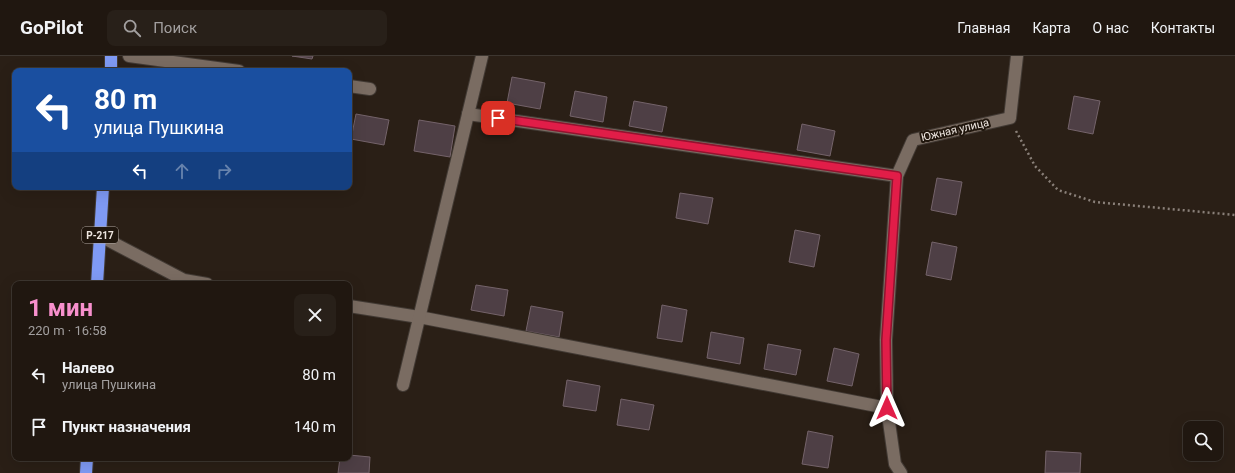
<!DOCTYPE html>
<html lang="ru">
<meta charset="utf-8">
<style>
body{margin:0;font-family:Roboto,sans-serif;background:#282019;color:#f1f3f6;height:100vh;display:flex;flex-direction:column;font-size:15px;white-space:nowrap}
*{box-sizing:border-box;margin:0}
p{font-size:13px;color:#a29f9f}
.icon{flex:none;width:22px;height:22px;fill:none;stroke:currentColor;stroke-width:2;stroke-linecap:round;stroke-linejoin:round}
.map{position:relative;flex:1;overflow:hidden}
.details{position:absolute;left:12px;top:225px;width:340px;height:180px;display:flex;flex-direction:column;background:#201710;border-radius:8px;box-shadow:0 4px 16px #0002,0 0 0 1px #3d3630}
.details>*{flex:none}
.hud{position:absolute;left:12px;top:12px;width:340px;height:122px;border-radius:8px;box-shadow:0 4px 16px #0002,0 0 0 1px #3d3630;background:#1a4fa0;color:#fff;overflow:hidden}
.fabs{position:absolute;left:1183px;top:365px;display:grid;gap:8px}
.fabs a{display:grid;place-items:center;width:40px;height:40px;border-radius:8px;background:#201710;box-shadow:0 4px 16px #0002,0 0 0 1px #3d3630;font-size:20px}
.pin{position:absolute;display:grid;place-items:center;width:34px;height:34px;color:#fff;margin:-17px;border-radius:8px;box-shadow:0 2px 6px #0006}
.me{position:absolute;width:44px;margin:-22px;rotate:0deg;stroke-linejoin:round;filter:drop-shadow(0 0 3px #0008)}
.turn{display:flex;align-items:center;gap:14px;height:84px;padding:0 16px;font-size:18px}
.turn .icon{width:52px;height:52px;stroke-width:2.5}
.turn b{display:block;font-size:28px;line-height:34px}
.lanes{display:flex;align-items:center;height:38px;padding:0 16px;background:#0003;justify-content:center;gap:20px;direction:ltr}
.lanes .off{opacity:.35}
.round{display:grid;place-items:center;flex:none;width:42px;height:42px;border-radius:8px;background:#282019}
.head{display:flex;align-items:center;justify-content:space-between;height:68px;padding:0 16px}
h1{font-size:24px;font-weight:700;line-height:30px;color:#f790cd}
ul{padding:0;list-style:none}
li{display:flex;align-items:center;gap:12px;height:52px;padding:0 16px}
li div{flex:1}
li b{display:block;font-size:15px}
li em{font-style:normal}
header{display:flex;align-items:center;gap:24px;box-sizing:border-box;height:56px;padding:0 20px;background:#201710;border-bottom:1px solid #3d3630}
header strong{font-size:19px}
nav{display:flex;gap:22px;margin-inline-start:auto;font-size:14px}
.search{width:280px;height:36px;background:#282019;display:flex;align-items:center;gap:10px;box-sizing:border-box;padding:0 14px;border-radius:8px;color:#a29f9f;font-size:15px}
.map>svg:first-child{display:block}
</style>
<header>
<strong>GoPilot</strong>
<div class="search"><svg class="icon" aria-label="search" viewBox="0 0 24 24"><circle cx="10" cy="10" r="6"/><path d="M15 15l6 6"/></svg>Поиск</div>
<nav><a>Главная</a><a>Карта</a><a>О нас</a><a>Контакты</a></nav>
</header>
<div class="map">
<svg width="1235" height="417" viewBox="0 0 1235 417">
<rect width="100%" height="100%" fill="#2a1f16"/>
<!-- building -->
<g fill="#4e3f45" stroke="#74636a">
<path d="M 292,0 L 313,0 L 312,3 Z"/>
<path d="M 512,21 L 545,27 L 540,53 L 507,47 Z"/>
<path d="M 575,35 L 607,41 L 603,66 L 570,60 Z"/>
<path d="M 1074,40 L 1100,45 L 1093,78 L 1068,73 Z"/>
<path d="M 634,45 L 667,51 L 662,76 L 629,70 Z"/>
<path d="M 356,58 L 389,64 L 384,89 L 351,83 Z"/>
<path d="M 419,64 L 455,70 L 450,101 L 414,95 Z"/>
<path d="M 802,68 L 835,75 L 830,100 L 797,94 Z"/>
<path d="M 937,122 L 962,126 L 956,159 L 931,154 Z"/>
<path d="M 680,137 L 713,142 L 708,168 L 676,162 Z"/>
<path d="M 795,174 L 820,179 L 814,211 L 789,206 Z"/>
<path d="M 932,186 L 957,191 L 951,224 L 926,219 Z"/>
<path d="M 476,229 L 508,234 L 504,260 L 471,254 Z"/>
<path d="M 662,249 L 687,254 L 682,286 L 657,282 Z"/>
<path d="M 531,250 L 563,256 L 559,281 L 526,275 Z"/>
<path d="M 711,276 L 744,282 L 740,308 L 707,302 Z"/>
<path d="M 768,288 L 801,294 L 796,319 L 764,313 Z"/>
<path d="M 834,292 L 859,298 L 852,330 L 827,325 Z"/>
<path d="M 567,324 L 600,330 L 596,355 L 563,350 Z"/>
<path d="M 621,343 L 654,349 L 649,374 L 617,369 Z"/>
<path d="M 808,375 L 833,380 L 828,412 L 802,408 Z"/>
<path d="M 1046,395 L 1081,397 L 1080,417 L 1045,417 Z"/>
<path d="M 349,399 L 370,401 L 369,417 L 338,417 L 340,402 L 349,402 Z"/>
</g>
<g fill="none" stroke-linecap="round" stroke-linejoin="round">
<!-- street casing -->
<g stroke="#423a34" stroke-width="14">
<g id="street">
<path d="M 129,0 L 239,15"/>
<path d="M 349,30 L 370,33"/>
<path d="M 468,58 L 897,120"/>
<path d="M 100,180 L 184,224 L 207,228"/>
<path d="M 349,250 L 419,261 L 887,352"/>
<path d="M 403,329 L 482,0"/>
<path d="M 901,417 L 895,408 L 887,352 L 886,284 L 897,120 L 913,84 L 1010,62 L 1017,0"/>
</g>
</g>
<!-- highway casing -->
<g stroke="#423a34" stroke-width="14">
<g id="highway">
<path d="M 111,15 L 111,0"/>
<path d="M 97,228 L 103,131"/>
<path d="M 86,417 L 87,402"/>
</g>
</g>
<!-- path -->
<path stroke="#8a8079" stroke-width="2.5" stroke-dasharray="2 3" stroke-linecap="butt" d="M 1016,75 L 1035,110 L 1058,134 L 1095,146 L 1235,159"/>
<!-- street -->
<use href="#street" stroke="#7a6c62" stroke-width="12"/>
<!-- highway -->
<use href="#highway" stroke="#7f9af4" stroke-width="12"/>
</g>
<g fill="none" stroke-linecap="round" stroke-linejoin="round">
<!-- route casing -->
<g stroke="#92132f" stroke-width="10">
<path id="route" d="M 498,62 L 897,120 L 886,284 L 887,352"/>
</g>
<!-- route -->
<use href="#route" stroke="#e11d48" stroke-width="7"/>
</g>
<g text-anchor="middle" dominant-baseline="central" stroke-width="4" stroke-linejoin="round" paint-order="stroke">
<!-- shield labels -->
<rect fill="#20160d" stroke="#b0a8a1" stroke-width="1" x="82" y="171" width="36" height="16" rx="3"/>
<g font-size="10" font-weight="bold" fill="#eee6e0">
<text x="100" y="179">Р-217</text>
</g>
<!-- street labels -->
<g font-size="11" fill="#eee6e0" stroke="#20160d">
<text transform="translate(955 74) rotate(-13)">Южная улица</text>
</g>
</g>
</svg>
<div class="fabs">
<a><svg class="icon" aria-label="search" viewBox="0 0 24 24"><circle cx="10" cy="10" r="6"/><path d="M15 15l6 6"/></svg></a>
</div>
<div class="pin" style="left:498px;top:62px;background:#d93025"><svg class="icon" aria-label="arrive" viewBox="0 0 24 24"><path d="M6 21V4h12l-3 4 3 4H6"/></svg></div>
<svg class="me" style="left:887px;top:352px" viewBox="-20 -20 40 40"><path d="M0-17L14 15 0 8-14 15z" fill="#e11d48" stroke="#fff" stroke-width="4"/></svg>
<div class="hud">
<div class="turn"><svg class="icon" aria-label="left" viewBox="0 0 24 24"><path d="M17 20v-9H6M10 6l-5 5 5 5"/></svg><div><b>80 m</b>улица Пушкина</div></div>
<div class="lanes"><svg class="icon" aria-label="left" viewBox="0 0 24 24"><path d="M17 20v-9H6M10 6l-5 5 5 5"/></svg><svg class="icon off" aria-label="ahead" viewBox="0 0 24 24"><path d="M12 20V5M6 11l6-6 6 6"/></svg><svg class="icon off" aria-label="right" viewBox="0 0 24 24"><path d="M7 20v-9h11M14 6l5 5-5 5"/></svg></div>
</div>
<section class="details">
<div class="head"><div><h1>1 мин</h1><p>220 m · 16:58</p></div><a class="round"><svg class="icon" aria-label="close" viewBox="0 0 24 24"><path d="M6 6l12 12M18 6L6 18"/></svg></a></div>
<ul>
<li><svg class="icon" aria-label="left" viewBox="0 0 24 24"><path d="M17 20v-9H6M10 6l-5 5 5 5"/></svg><div><b>Налево</b><p>улица Пушкина</p></div><em>80 m</em></li>
<li><svg class="icon" aria-label="arrive" viewBox="0 0 24 24"><path d="M6 21V4h12l-3 4 3 4H6"/></svg><div><b>Пункт назначения</b></div><em>140 m</em></li>
</ul>
</section>
</div>
